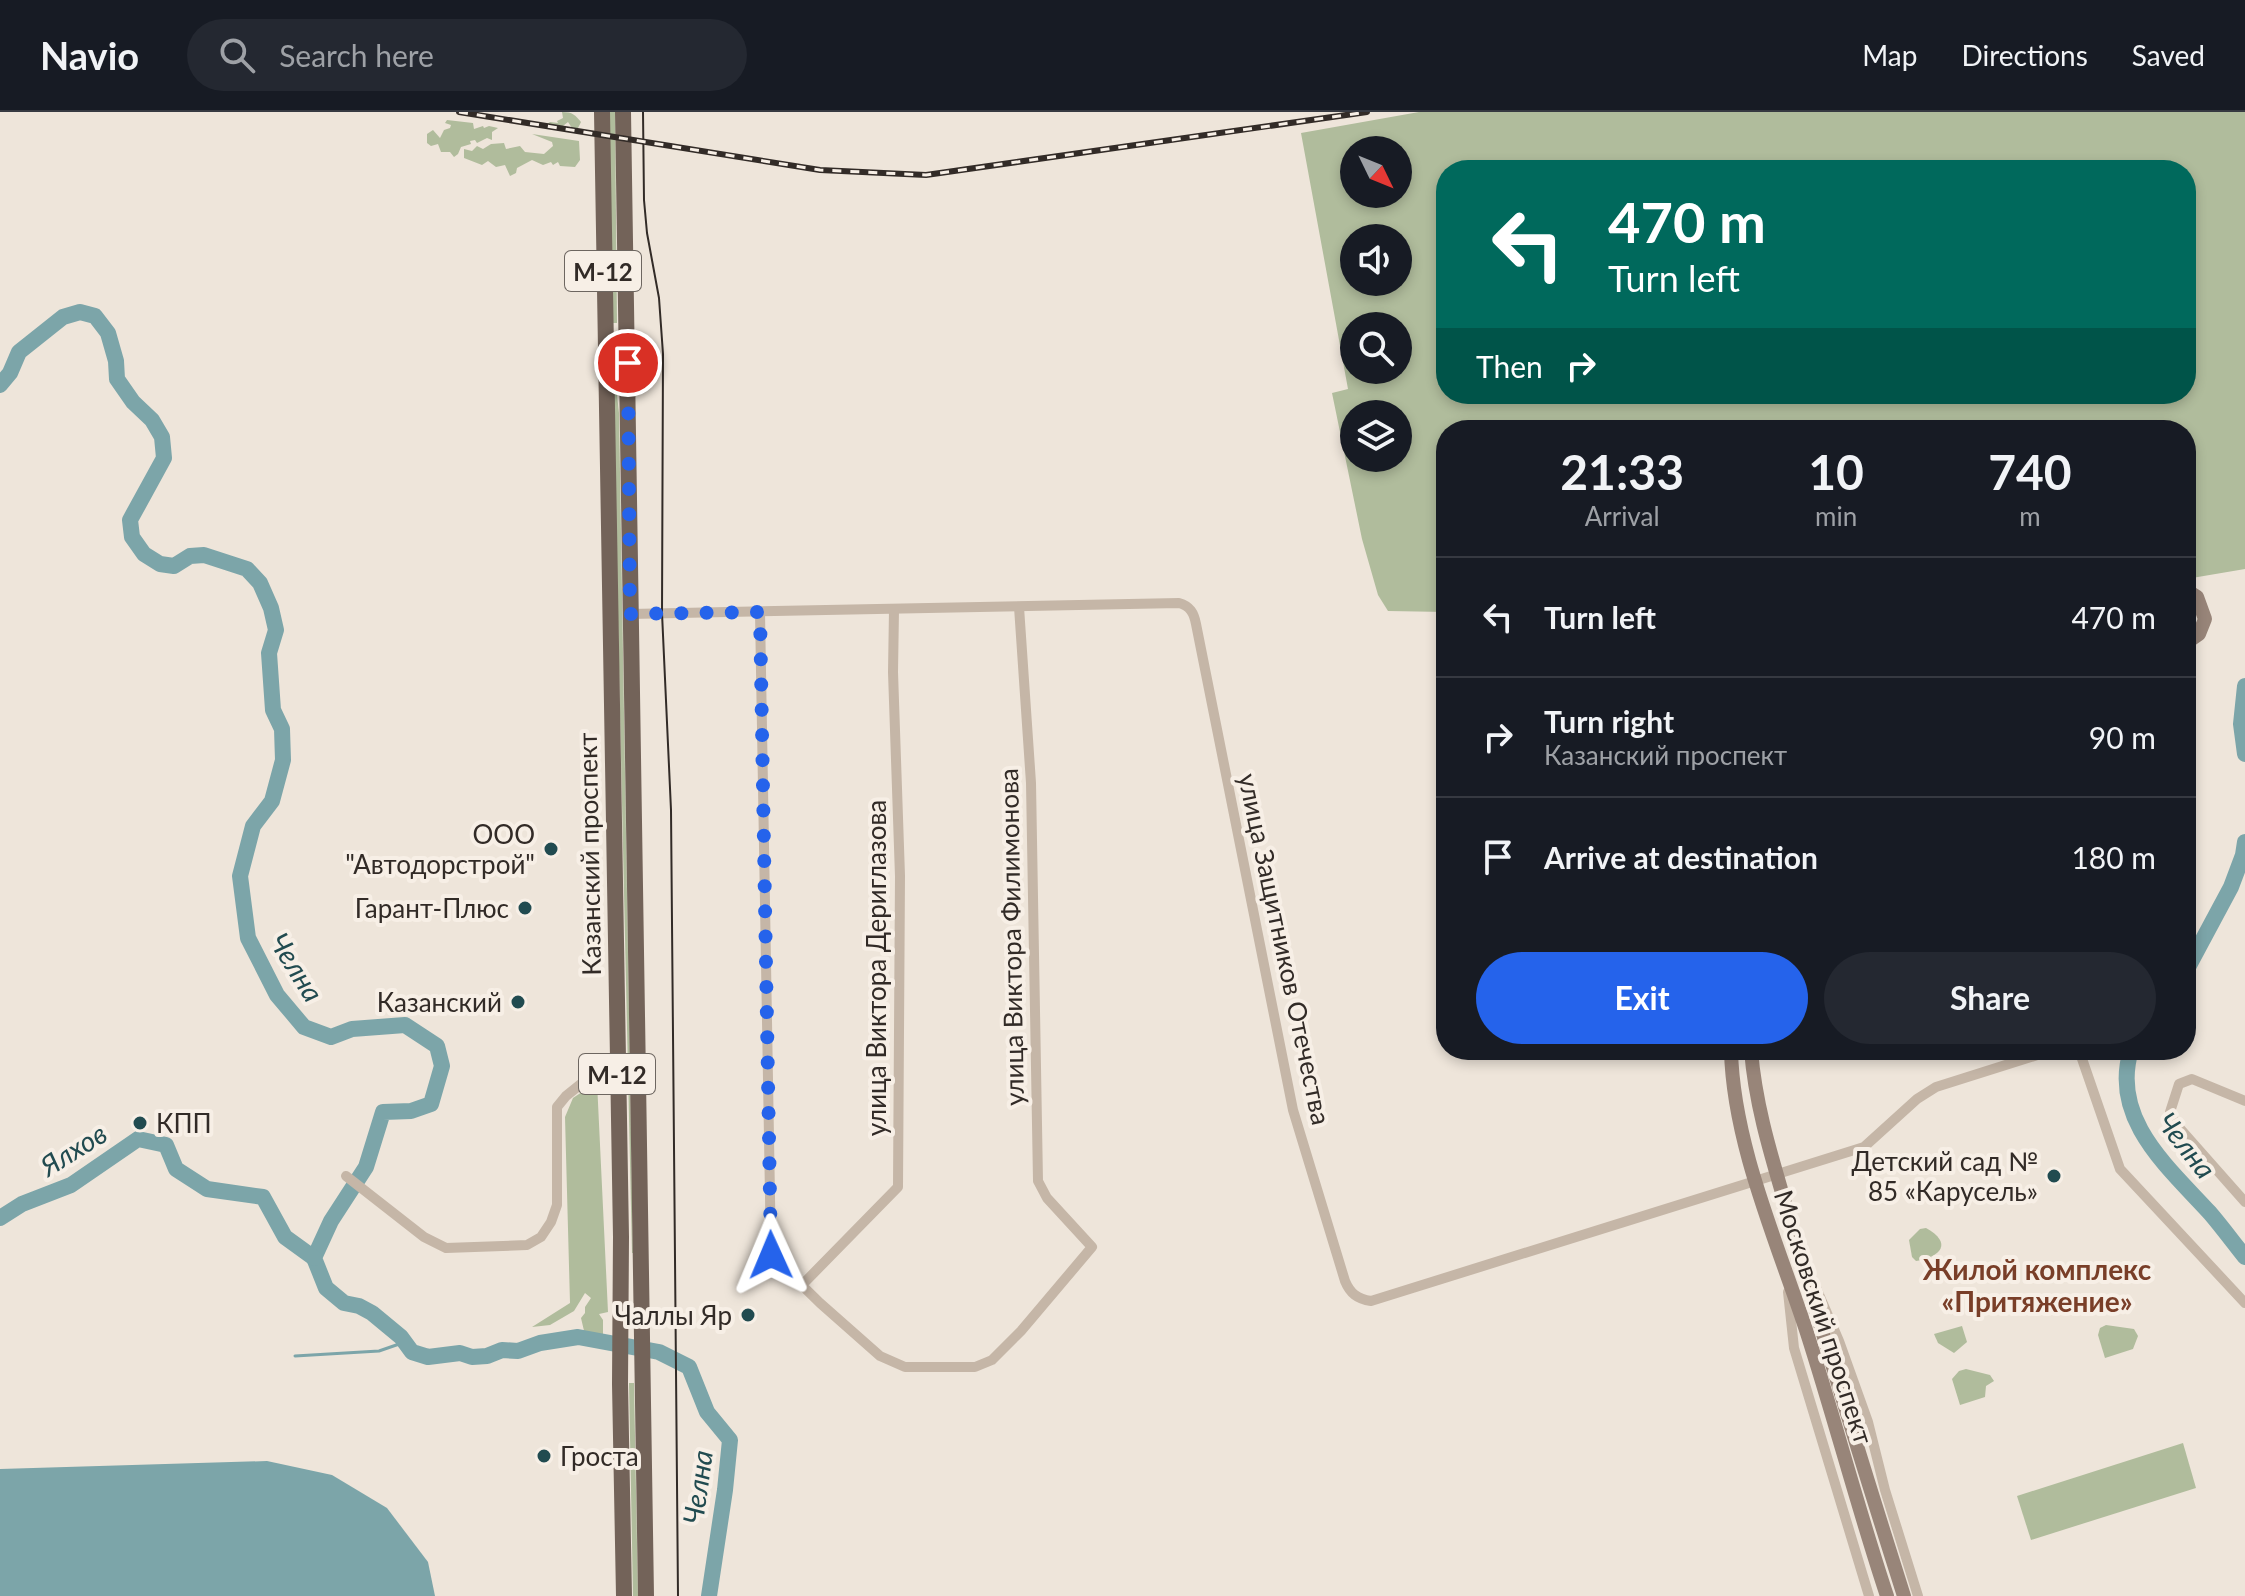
<!DOCTYPE html>
<meta charset="utf-8">
<style>
body{margin:0;font-family:Lato,sans-serif;background:#242831;color:#f1f3f6;height:100vh;display:flex;flex-direction:column;font-size:30px;white-space:nowrap}
*{box-sizing:border-box;margin:0}
p{font-size:26px;color:#9ea1a6}
.icon{flex:none;width:44px;height:44px;fill:none;stroke:currentColor;stroke-width:2;stroke-linecap:round;stroke-linejoin:round}
.map{position:relative;flex:1;overflow:hidden}
.panel{position:absolute;left:1436px;top:308px;width:760px;height:640px;display:flex;flex-direction:column;background:#171b24;border-radius:32px;box-shadow:0 4px 12px #0003}
.panel>*{flex:none}
.banner{position:absolute;left:1436px;top:48px;width:760px;height:244px;border-radius:32px;box-shadow:0 4px 12px #0003;background:#00695c;color:#fff;overflow:hidden}
.needle{width:52px;rotate:133deg}
.buttons{position:absolute;left:1340px;top:24px;display:grid;gap:16px}
.buttons a{display:grid;place-items:center;width:72px;height:72px;border-radius:50%;background:#171b24;box-shadow:0 4px 12px #0003;font-size:40px}
.pin{position:absolute;display:grid;place-items:center;width:68px;height:68px;color:#fff;margin:-34px;border:4px solid #fff;border-radius:50%;box-shadow:0 2px 8px #0007}
.me{position:absolute;width:88px;margin:-44px;rotate:359deg;stroke-linejoin:round;filter:drop-shadow(0 0 6px #0008)}
.turn{display:flex;align-items:center;gap:28px;height:168px;padding:0 40px;font-size:36px}
.turn .icon{width:104px;height:104px;stroke-width:2.5}
.turn b{display:block;font-size:56px;line-height:68px}
.then{display:flex;align-items:center;height:76px;padding:0 40px;background:#0003;gap:16px;font-size:30px}
.eta{display:flex;justify-content:space-evenly;align-items:center;height:136px;text-align:center}
.eta b{font-size:48px;font-weight:700;line-height:56px}
.button{display:flex;gap:16px;margin-top:auto;padding:16px 40px}
.button a{flex:1;height:92px;border-radius:48px;background:#2563eb;color:#fff;font-size:32px;font-weight:700;line-height:92px;text-align:center}
.button a+a{background:#242831;color:#f1f3f6}
ul{padding:0;list-style:none}
li{display:flex;align-items:center;gap:24px;height:120px;padding:0 40px;border-top:2px solid #363941}
li div{flex:1}
li b{display:block;font-size:30px}
li em{font-style:normal}
header{display:flex;align-items:center;gap:48px;box-sizing:border-box;height:112px;padding:0 40px;background:#171b24;border-bottom:2px solid #363941}
header strong{font-size:38px}
nav{display:flex;gap:44px;margin-inline-start:auto;font-size:28px}
.search{width:560px;height:72px;background:#242831;display:flex;align-items:center;gap:20px;box-sizing:border-box;padding:0 28px;border-radius:44px;color:#9ea1a6;font-size:30px}
.map>svg:first-child{display:block}
</style>
<header>
<strong>Navio</strong>
<div class="search"><svg class="icon" aria-label="search" viewBox="0 0 24 24"><circle cx="10" cy="10" r="6"/><path d="M15 15l6 6"/></svg>Search here</div>
<nav><a>Map</a><a>Directions</a><a>Saved</a></nav>
</header>
<div class="map">
<svg width="2245" height="1484" viewBox="0 0 2245 1484">
<rect width="100%" height="100%" fill="#eee5da"/>
<!-- green -->
<g fill="#b0bc9c" fill-rule="evenodd">
<path d="M 562,0 C 573,0 575,3 581,10 L 578,16 L 572,16 L 568,10 L 559,17 L 544,14 L 550,10 L 558,11 L 557,9 L 563,6 Z"/>
<path d="M 609,0 L 615,0 L 617,211 L 612,211 Z"/>
<path d="M 1419,0 L 2245,0 L 2245,457 L 2186,467 L 2186,318 L 1446,318 L 1446,500 L 1388,499 L 1378,483 L 1362,427 L 1332,281 L 1348,277 L 1301,21 ZM 1354,38 L 1398,38 L 1398,82 L 1354,82 ZM 1446,58 L 2186,58 L 2186,282 L 1446,282 ZM 1354,126 L 1398,126 L 1398,170 L 1354,170 ZM 1354,214 L 1398,214 L 1398,258 L 1354,258 ZM 1354,302 L 1398,302 L 1398,346 L 1354,346 Z"/>
<path d="M 447,8 L 473,11 L 474,17 L 483,14 L 484,16 L 489,14 L 498,16 L 492,20 L 492,28 L 487,26 L 477,31 L 475,28 L 470,29 L 471,32 L 461,35 L 458,42 L 454,45 L 450,40 L 441,40 L 438,32 L 431,34 L 427,31 L 427,22 L 433,18 L 440,26 L 444,18 L 450,16 L 451,13 L 445,11 Z"/>
<path d="M 532,22 L 579,29 L 580,48 L 575,55 L 560,54 L 558,50 L 553,53 L 551,50 L 543,53 L 532,48 L 517,56 L 516,61 L 510,64 L 505,53 L 496,55 L 488,49 L 482,53 L 464,46 L 464,37 L 472,39 L 477,34 L 483,37 L 491,32 L 504,31 L 506,37 L 520,34 L 525,40 L 544,42 L 553,34 L 552,30 Z"/>
<path d="M 612,239 L 619,301 L 633,1141 L 632,1141 Z"/>
<path d="M 597,970 L 608,1200 L 599,1202 L 603,1208 L 603,1226 L 585,1223 L 581,1206 L 585,1201 L 585,1195 L 591,1186 L 585,1181 L 574,1199 L 550,1213 L 532,1215 L 570,1191 L 565,1005 L 573,986 Z"/>
<path d="M 1926,1116 C 1953,1131 1941,1145 1916,1149 L 1912,1145 L 1909,1128 L 1920,1117 Z"/>
<path d="M 2106,1213 L 2134,1217 L 2138,1224 L 2133,1237 L 2105,1246 L 2098,1223 L 2100,1216 Z"/>
<path d="M 1962,1214 L 1967,1230 L 1954,1241 L 1938,1231 L 1934,1222 Z"/>
<path d="M 1966,1257 L 1990,1263 L 1994,1269 L 1986,1274 L 1985,1285 L 1960,1293 L 1952,1267 L 1959,1259 Z"/>
<path d="M 629,1271 L 634,1271 L 638,1484 L 633,1484 Z"/>
<path d="M 2183,1331 L 2196,1376 L 2031,1428 L 2017,1384 Z"/>
</g>
<!-- water -->
<path fill="#7ca5a9" d="M 267,1349 L 332,1363 L 387,1396 L 428,1450 L 435,1484 L 0,1484 L 0,1357 Z"/>
<g fill="none" stroke-linecap="round" stroke-linejoin="round">
<!-- stream -->
<path stroke="#7ca5a9" stroke-width="3" d="M 295,1244 L 379,1239 L 405,1230"/>
<!-- river -->
<g stroke="#7ca5a9" stroke-width="16">
<path d="M 0,273 L 10,261 L 19,240 L 63,205 L 80,200 L 95,204 L 108,221 L 116,249 L 117,267 L 133,290 L 152,308 L 162,325 L 164,346 L 130,408 L 132,425 L 144,442 L 160,452 L 174,454 L 190,444 L 204,443 L 247,457 L 260,471 L 271,496 L 276,518 L 269,541 L 273,598 L 282,617 L 283,648 L 272,689 L 253,714 L 240,764 L 248,826 L 277,883 L 304,915 L 331,925 L 352,917 L 405,913 L 437,934 L 442,954 L 431,992 L 411,999 L 383,1000 L 366,1055 L 331,1109 L 314,1146 L 326,1176 L 344,1191 L 359,1194 L 372,1201 L 401,1225 L 412,1240 L 428,1245 L 460,1241 L 472,1245 L 487,1244 L 502,1238 L 518,1239 L 540,1231 L 578,1225 L 659,1240 L 689,1255 L 707,1300 L 730,1328 L 725,1378 L 709,1484"/>
<path d="M 2245,574 L 2241,612 L 2245,642"/>
<path d="M 2186,859 L 2231,775 L 2243,743 L 2245,730"/>
<path d="M 2131,938 C 2110,1007 2168,1055 2210,1101 C 2222,1115 2233,1130 2245,1145"/>
<path d="M 0,1106 L 22,1092 L 71,1073 L 138,1027 L 166,1033 L 176,1057 L 207,1077 L 263,1085 L 285,1125 L 314,1146"/>
</g>
<!-- street -->
<g stroke="#c5b6a7" stroke-width="10">
<path d="M 760,500 L 771,1143 L 820,1191 L 880,1244 L 905,1255 L 975,1255 L 992,1248 L 1021,1219 L 1092,1135 L 1047,1086 L 1038,1069 L 1031,671 L 1019,495"/>
<path d="M 630,502 L 1179,491 C 1190,494 1194,501 1196,512 L 1293,998 L 1345,1169 C 1350,1181 1357,1187 1371,1189 L 1864,1035 L 1917,987 L 1936,975 L 2053,938"/>
<path d="M 2079,938 L 2120,1057 L 2245,1191"/>
<path d="M 2245,989 L 2192,967 L 2179,972 L 2170,1000 L 2176,1012 L 2245,1090"/>
<path d="M 346,1064 L 424,1125 L 446,1136 L 527,1133 L 541,1125 L 551,1110 L 557,1093 L 557,995 L 566,984 L 617,943"/>
<path d="M 1814,1171 L 1839,1229 L 1868,1310 L 1885,1378 L 1918,1484"/>
<path d="M 802,1173 L 898,1075 L 900,764 L 893,560 L 894,498"/>
<path d="M 1788,1180 L 1794,1236 L 1869,1484"/>
</g>
<!-- secondary -->
<g stroke="#988579" stroke-width="14">
<path d="M 2186,478 L 2197,485 L 2205,507 L 2199,522 L 2186,531"/>
<path d="M 1731,938 C 1733,1032 1778,1132 1807,1221 C 1835,1308 1858,1397 1887,1484"/>
<path d="M 1751,938 C 1756,1002 1777,1061 1794,1122 C 1828,1243 1866,1364 1904,1484"/>
</g>
<!-- primary -->
<g stroke="#736359" stroke-width="16">
<path d="M 602,0 L 621,1125 L 620,1272 L 624,1484"/>
<path d="M 623,0 L 646,1484"/>
</g>
<!-- tram -->
<path stroke="#322b27" stroke-width="2" d="M 643,0 L 644,88 L 647,121 L 659,186 L 663,242 L 662,501 L 671,698 L 678,1484"/>
<!-- rail casing -->
<g stroke="#322b27" stroke-width="6">
<path id="rail" d="M 459,0 L 820,58 L 926,63 L 1367,0"/>
</g>
<!-- rail -->
<use href="#rail" stroke="#f7efe6" stroke-width="3" stroke-dasharray="9" stroke-linecap="butt"/>
</g>
<g fill="none" stroke-linecap="round" stroke-linejoin="round">
<!-- route -->
<path stroke="#2563eb" stroke-width="14" stroke-dasharray="0 25.2" d="M 628,251 L 630,502 L 760,500 L 771,1143"/>
</g>
<!-- markers -->
<g fill="#214b50" stroke="#f7efe6" stroke-width="3">
<circle cx="551" cy="737" r="8"/>
<circle cx="525" cy="796" r="8"/>
<circle cx="518" cy="890" r="8"/>
<circle cx="140" cy="1011" r="8"/>
<circle cx="2054" cy="1064" r="8"/>
<circle cx="748" cy="1203" r="8"/>
<circle cx="544" cy="1344" r="8"/>
</g>
<g text-anchor="middle" dominant-baseline="central" stroke-width="8" stroke-linejoin="round" paint-order="stroke">
<!-- shield labels -->
<g fill="#f7efe6" stroke="#6d6660" stroke-width="2">
<rect x="565" y="139" width="76" height="40" rx="6"/>
<rect x="579" y="942" width="76" height="40" rx="6"/>
</g>
<g font-size="24" font-weight="bold" fill="#322b27">
<text x="603" y="159">М-12</text>
<text x="617" y="962">М-12</text>
</g>
<!-- poi labels -->
<g font-size="26" fill="#322b27" stroke="#f7efe6" text-anchor="end">
<text x="535" y="722">ООО<tspan x="535" dy="30">"Автодорстрой"</tspan></text>
<text x="509" y="796">Гарант-Плюс</text>
<text x="502" y="890">Казанский</text>
<text x="156" y="1011" text-anchor="start">КПП</text>
<text x="2038" y="1049">Детский сад №<tspan x="2038" dy="30">85 «Карусель»</tspan></text>
<text x="732" y="1203">Чаллы Яр</text>
<text x="560" y="1344" text-anchor="start">Гроста</text>
</g>
<!-- street labels -->
<g font-size="26" fill="#322b27" stroke="#f7efe6">
<text transform="translate(589 742) rotate(-91)">Казанский проспект</text>
<text transform="translate(1011 825) rotate(-91)">улица Виктора Филимонова</text>
<text transform="translate(1285 837) rotate(78)">улица Защитников Отечества</text>
<text transform="translate(876 856) rotate(-90)">улица Виктора Дериглазова</text>
<text transform="translate(1824 1205) rotate(72)">Московский проспект</text>
</g>
<!-- water labels -->
<g font-size="28" font-style="italic" fill="#214b50" stroke="#f7efe6">
<text transform="translate(297 855) rotate(58)">Челна</text>
<text transform="translate(2187 1033) rotate(52)">Челна</text>
<text transform="translate(73 1037) rotate(-32)">Ялхов</text>
<text transform="translate(697 1375) rotate(-82)">Челна</text>
</g>
<!-- neighbourhood labels -->
<g font-size="28" font-weight="bold" fill="#793e28" stroke="#f7efe6">
<text x="2037" y="1157">Жилой комплекс<tspan x="2037" dy="32">«Притяжение»</tspan></text>
</g>
</g>
</svg>
<div class="buttons">
<a><svg class="needle" viewBox="-14 -14 28 28"><path d="M0-13l5 13h-10z" fill="#e53935"/><path d="M0 13l5-13h-10z" fill="#9ea1a6"/></svg></a>
<a><svg class="icon" aria-label="sound" viewBox="0 0 24 24"><path d="M4 9h4l5-4v14l-5-4H4zM17 9q2 3 0 6"/></svg></a>
<a><svg class="icon" aria-label="search" viewBox="0 0 24 24"><circle cx="10" cy="10" r="6"/><path d="M15 15l6 6"/></svg></a>
<a><svg class="icon" aria-label="layers" viewBox="0 0 24 24"><path d="M12 4l9 5-9 5-9-5zM3 14l9 5 9-5"/></svg></a>
</div>
<div class="pin" style="left:628px;top:251px;background:#d93025"><svg class="icon" aria-label="arrive" viewBox="0 0 24 24"><path d="M6 21V4h12l-3 4 3 4H6"/></svg></div>
<svg class="me" style="left:771px;top:1143px" viewBox="-20 -20 40 40"><path d="M0-17L14 15 0 8-14 15z" fill="#2563eb" stroke="#fff" stroke-width="4"/></svg>
<div class="banner">
<div class="turn"><svg class="icon" aria-label="left" viewBox="0 0 24 24"><path d="M17 20v-9H6M10 6l-5 5 5 5"/></svg><div><b>470 m</b>Turn left</div></div>
<div class="then">Then<svg class="icon" aria-label="right" viewBox="0 0 24 24"><path d="M7 20v-9h11M14 6l5 5-5 5"/></svg></div>
</div>
<section class="panel">
<div class="eta">
<div><b>21:33</b><p>Arrival</p></div>
<div><b>10</b><p>min</p></div>
<div><b>740</b><p>m</p></div>
</div>
<ul>
<li><svg class="icon" aria-label="left" viewBox="0 0 24 24"><path d="M17 20v-9H6M10 6l-5 5 5 5"/></svg><div><b>Turn left</b></div><em>470 m</em></li>
<li><svg class="icon" aria-label="right" viewBox="0 0 24 24"><path d="M7 20v-9h11M14 6l5 5-5 5"/></svg><div><b>Turn right</b><p>Казанский проспект</p></div><em>90 m</em></li>
<li><svg class="icon" aria-label="arrive" viewBox="0 0 24 24"><path d="M6 21V4h12l-3 4 3 4H6"/></svg><div><b>Arrive at destination</b></div><em>180 m</em></li>
</ul>
<div class="button"><a>Exit</a><a>Share</a></div>
</section>
</div>
